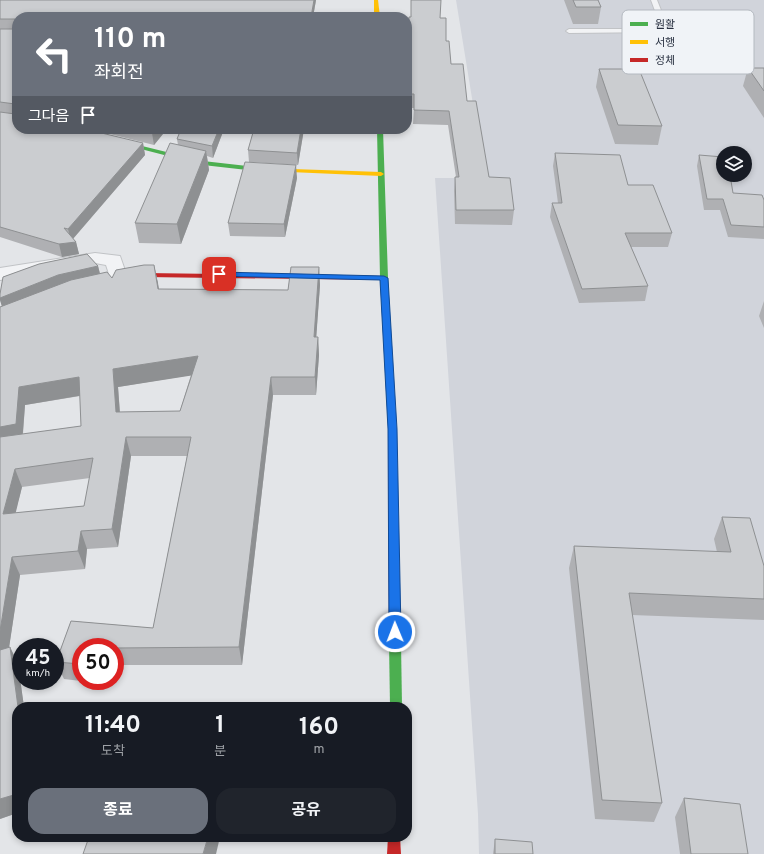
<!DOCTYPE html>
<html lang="ko">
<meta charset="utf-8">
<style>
body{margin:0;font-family:Overpass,"Noto Sans KR",sans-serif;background:#20242c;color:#f1f3f6;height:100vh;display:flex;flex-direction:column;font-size:15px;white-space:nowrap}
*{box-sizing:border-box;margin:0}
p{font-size:13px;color:#9ea1a6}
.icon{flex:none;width:22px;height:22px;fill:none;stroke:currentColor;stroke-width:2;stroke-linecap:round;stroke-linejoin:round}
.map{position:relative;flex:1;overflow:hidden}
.details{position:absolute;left:12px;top:702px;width:400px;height:140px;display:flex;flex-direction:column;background:#171b24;border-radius:16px;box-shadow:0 2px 6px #0003}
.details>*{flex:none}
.banner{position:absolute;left:12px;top:12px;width:400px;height:122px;border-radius:16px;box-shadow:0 2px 6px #0003;background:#6a707b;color:#fff;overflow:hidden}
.fabs{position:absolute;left:716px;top:146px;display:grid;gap:8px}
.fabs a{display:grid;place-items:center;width:36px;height:36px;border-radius:50%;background:#171b24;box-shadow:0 2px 6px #0003;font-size:20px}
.speed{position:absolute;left:12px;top:638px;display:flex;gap:8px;font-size:20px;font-weight:700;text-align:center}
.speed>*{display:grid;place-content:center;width:52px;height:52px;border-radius:50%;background:#171b24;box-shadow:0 2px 6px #0003;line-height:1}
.speed small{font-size:10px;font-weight:400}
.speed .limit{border:6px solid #d22;background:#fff;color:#111}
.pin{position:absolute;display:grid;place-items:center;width:34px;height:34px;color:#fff;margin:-17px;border-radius:8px;box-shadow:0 2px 6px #0006}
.me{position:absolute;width:44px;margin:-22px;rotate:359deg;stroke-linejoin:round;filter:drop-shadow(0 0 3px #0008)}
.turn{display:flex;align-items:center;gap:14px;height:84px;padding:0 16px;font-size:18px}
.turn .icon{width:52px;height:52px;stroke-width:2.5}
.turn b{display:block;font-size:28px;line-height:34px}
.then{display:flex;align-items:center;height:38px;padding:0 16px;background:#0003;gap:8px;font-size:15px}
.eta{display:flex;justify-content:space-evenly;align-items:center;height:68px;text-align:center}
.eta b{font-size:24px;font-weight:700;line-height:28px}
.primary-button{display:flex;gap:8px;margin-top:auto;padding:8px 16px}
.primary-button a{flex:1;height:46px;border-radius:16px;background:#6a707b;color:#fff;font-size:16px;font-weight:700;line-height:46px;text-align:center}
.primary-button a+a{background:#20242c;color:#f1f3f6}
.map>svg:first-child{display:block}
</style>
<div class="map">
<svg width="764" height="854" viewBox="0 0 764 854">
<rect width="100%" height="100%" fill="#e3e5e8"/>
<!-- built -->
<path fill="#d1d4db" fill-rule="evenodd" d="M 456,0 L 764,0 L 764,854 L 479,854 L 478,814 L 435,178 L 485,178 ZM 723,153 L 745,153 L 745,175 L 723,175 Z"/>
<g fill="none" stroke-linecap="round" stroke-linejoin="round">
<!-- lane casing -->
<g stroke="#c1c3c6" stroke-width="2">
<path id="lane" d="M 651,0 L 657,0 L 668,28 L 662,32 L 569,33 L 566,31 L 569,29 L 659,29 L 661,27 Z"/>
</g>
<!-- street casing -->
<g stroke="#c1c3c6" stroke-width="2">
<path id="street" d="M 95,253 L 120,256 L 128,279 L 126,283 L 119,285 L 112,283 L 106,265 L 95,263 L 0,280 L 0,268 Z"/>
</g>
<!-- lane -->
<use href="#lane" fill="#f2f3f5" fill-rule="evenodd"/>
<!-- street -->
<use href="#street" fill="#f2f3f5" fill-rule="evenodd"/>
<!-- fast -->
<g fill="#4caf50" fill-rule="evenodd">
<path d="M 63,129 L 73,129 L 203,161 L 264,168 L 292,169 L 295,171 L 292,173 L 264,172 L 203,165 Z"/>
<path d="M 377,129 L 383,129 L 388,278 L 396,426 L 392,429 L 388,426 L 380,278 Z"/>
<path d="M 395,637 L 399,639 L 401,642 L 402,707 L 390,707 L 389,642 L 391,639 Z"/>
</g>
<!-- slow -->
<g fill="#ffc107" fill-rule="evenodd">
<path d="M 374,0 L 378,0 L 380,17 L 374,17 Z"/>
<path d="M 292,169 L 381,172 L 384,174 L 381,176 L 290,172 L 289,171 Z"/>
</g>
<!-- jam -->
<g fill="#c62828" fill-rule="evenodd">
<path d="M 145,273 L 384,276 L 388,278 L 384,280 L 145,277 L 128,280 L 124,278 L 125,276 Z"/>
<path d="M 392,423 L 396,426 L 401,642 L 399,645 L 395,647 L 391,645 L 389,642 L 388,426 Z"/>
<path d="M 388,837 L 400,837 L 401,854 L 387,854 Z"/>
</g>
</g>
<!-- wall -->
<g fill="#afb0b3" fill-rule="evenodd">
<path d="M 0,0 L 316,0 L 313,17 L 17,17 L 17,129 L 143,143 L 145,155 L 73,239 L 76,242 L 79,254 L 62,257 L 0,237 Z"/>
<path d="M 564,0 L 598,0 L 601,7 L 598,24 L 573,24 Z"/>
<path d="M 440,18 L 446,41 L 451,64 L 467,101 L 489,177 L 514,210 L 512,225 L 455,224 L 454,191 L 455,177 L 456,177 L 448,125 L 413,124 L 414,108 L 408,108 L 408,32 Z"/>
<path d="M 748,68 L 764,68 L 764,118 L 743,86 Z"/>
<path d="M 599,69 L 662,126 L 658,145 L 615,144 L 596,87 Z"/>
<path d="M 90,129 L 167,129 L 154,145 Z"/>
<path d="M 224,129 L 213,158 L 207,156 L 209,170 L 181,244 L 139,243 L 135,223 L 178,145 L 177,139 Z"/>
<path d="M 254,129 L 304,129 L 298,165 L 249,162 L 248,150 Z"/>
<path d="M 555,153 L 628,185 L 672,233 L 668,247 L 631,247 L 648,286 L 645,301 L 579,303 L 550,217 L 552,203 L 558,203 L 553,166 Z"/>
<path d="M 699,155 L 733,193 L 764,200 L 764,239 L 728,237 L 720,210 L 704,210 L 697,166 Z"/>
<path d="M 297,178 L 285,237 L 230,236 L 228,223 Z"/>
<path d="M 87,254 L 98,266 L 100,274 L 107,272 L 112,278 L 116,270 L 144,265 L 154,265 L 159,289 L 288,290 L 291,267 L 319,267 L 320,285 L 316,337 L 318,337 L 319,355 L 316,395 L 273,395 L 242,665 L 115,665 L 115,666 L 115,647 L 81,647 L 81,681 L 64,679 L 56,662 L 71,621 L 153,628 L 187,456 L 131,456 L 118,547 L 87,549 L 85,569 L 20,575 L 9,647 L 10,647 L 18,664 L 24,707 L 17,707 L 17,813 L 0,819 L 0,307 L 2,306 L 0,300 L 0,294 L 3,277 L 39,264 ZM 191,375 L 180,411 L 120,412 L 118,387 ZM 80,396 L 81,426 L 23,434 L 25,405 ZM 90,478 L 84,506 L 15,513 L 22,487 Z"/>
<path d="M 764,301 L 764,328 L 759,316 Z"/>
<path d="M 722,517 L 764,566 L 764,620 L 632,615 L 662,803 L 654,822 L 595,819 L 569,568 L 574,546 L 717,552 L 714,539 Z"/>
<path d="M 86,681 L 110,681 L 110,683 Z"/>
<path d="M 684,798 L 748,854 L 680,854 L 675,817 Z"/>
<path d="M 495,839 L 533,854 L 493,854 Z"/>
</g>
<!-- shaded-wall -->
<g fill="#8e9092">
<path d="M 314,0 L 316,0 L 313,17 L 311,17 Z"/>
<path d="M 156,129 L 167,129 L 154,145 L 152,133 Z"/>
<path d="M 219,129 L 224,129 L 213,158 L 212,146 Z"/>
<path d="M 301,129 L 304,129 L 298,165 L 297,153 Z"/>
<path d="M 143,143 L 145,155 L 71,241 L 68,229 Z"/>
<path d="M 206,151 L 209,170 L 181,244 L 177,224 Z"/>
<path d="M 296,165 L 297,178 L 285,237 L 284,224 Z"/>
<path d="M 76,242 L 79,254 L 62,257 L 59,244 Z"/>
<path d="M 154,265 L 158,283 L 161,306 L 158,289 Z"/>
<path d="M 98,266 L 101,278 L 3,310 L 0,300 L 0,298 L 58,275 Z"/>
<path d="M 319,267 L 320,285 L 315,355 L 314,337 Z"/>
<path d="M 318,337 L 319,355 L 316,395 L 315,377 Z"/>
<path d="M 198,356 L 201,374 L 118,387 L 121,430 L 116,412 L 113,369 Z"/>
<path d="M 79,377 L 84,395 L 25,405 L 22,443 L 0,446 L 0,427 L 19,387 Z"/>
<path d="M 271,377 L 273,395 L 242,665 L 239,647 Z"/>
<path d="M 126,437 L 131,456 L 118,547 L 112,529 Z"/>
<path d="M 15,469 L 22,487 L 11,532 L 3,514 Z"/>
<path d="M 81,531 L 87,549 L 85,569 L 78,551 Z"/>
<path d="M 12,557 L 20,575 L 6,668 L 0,657 L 0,631 Z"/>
<path d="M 10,647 L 18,664 L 24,707 L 18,707 Z"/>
<path d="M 17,794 L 17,813 L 0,819 L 0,799 Z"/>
<path d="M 208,837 L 220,837 L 216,854 L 203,854 Z"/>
</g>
<!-- building -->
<g fill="#cbcdd0" stroke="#8e9092" fill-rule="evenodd">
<path d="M 0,0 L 314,0 L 311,17 L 17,17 L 17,129 L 85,129 L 143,143 L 68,229 L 64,228 L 76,242 L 59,244 L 0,227 L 0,112 L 15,114 L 15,104 L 0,102 L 0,29 L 15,29 L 15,19 L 0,19 Z"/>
<path d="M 411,0 L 441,0 L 440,18 L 446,18 L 446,41 L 449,41 L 451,64 L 463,64 L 467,101 L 476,101 L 489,177 L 510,178 L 514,210 L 456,210 L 455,177 L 459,177 L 449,111 L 414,110 L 414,94 L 409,94 L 408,32 L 409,17 L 411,17 Z"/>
<path d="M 573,0 L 598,0 L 601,7 L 576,7 Z"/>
<path d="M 748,68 L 764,68 L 764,91 Z"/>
<path d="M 599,69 L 639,69 L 662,126 L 618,125 Z"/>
<path d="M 134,129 L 156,129 L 152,133 Z"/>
<path d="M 181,129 L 219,129 L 212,146 L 177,139 Z"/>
<path d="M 254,129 L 301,129 L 297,153 L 248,150 Z"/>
<path d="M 170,143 L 206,151 L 177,224 L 135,223 Z"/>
<path d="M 555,153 L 620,155 L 628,185 L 653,185 L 672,233 L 625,233 L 648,286 L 582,289 L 552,203 L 562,203 Z"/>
<path d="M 699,155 L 723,157 L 723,175 L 730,175 L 733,193 L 762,195 L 764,200 L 764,227 L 731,225 L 723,199 L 707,199 Z"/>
<path d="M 245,162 L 296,165 L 284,224 L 228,223 Z"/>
<path d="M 87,254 L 98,266 L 58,275 L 0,298 L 0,294 L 3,277 L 39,264 Z"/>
<path d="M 144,265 L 154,265 L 158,289 L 288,290 L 291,267 L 319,267 L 314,337 L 318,337 L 315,377 L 271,377 L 239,647 L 115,648 L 115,647 L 81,647 L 81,664 L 56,662 L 71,621 L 153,628 L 191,437 L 126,437 L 112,529 L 81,531 L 78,551 L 12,557 L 0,631 L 0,437 L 81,426 L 79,377 L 19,387 L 16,424 L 0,427 L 0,307 L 71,280 L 107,272 L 112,278 L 116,270 ZM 198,356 L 180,411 L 116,412 L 113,369 ZM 93,458 L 84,506 L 3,514 L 15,469 Z"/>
<path d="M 722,517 L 750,518 L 764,566 L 764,599 L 629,593 L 662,803 L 602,800 L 574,546 L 731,552 Z"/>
<path d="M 10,647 L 18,707 L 17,707 L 17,794 L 0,799 L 0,650 Z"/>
<path d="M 133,706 L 144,707 L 132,707 Z"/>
<path d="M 684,798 L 740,804 L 748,854 L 691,854 Z"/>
<path d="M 89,837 L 208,837 L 203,854 L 83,854 Z"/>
<path d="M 495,839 L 532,842 L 533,854 L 495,854 Z"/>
</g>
<!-- route -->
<path fill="#1a73e8" stroke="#114b97" d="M 219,272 L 384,276 L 388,278 L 397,429 L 401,632 L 399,635 L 391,635 L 389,632 L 388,429 L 380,280 L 216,276 L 215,274 Z"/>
<!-- legend -->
<rect x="622" y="10" width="132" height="64" rx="6" fill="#f0f3f7" stroke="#b4b9c0" stroke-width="1"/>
<rect x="630" y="22" width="18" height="4" fill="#4caf50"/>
<rect x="630" y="40" width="18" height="4" fill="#ffc107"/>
<rect x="630" y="58" width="18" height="4" fill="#c62828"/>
<g font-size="11" fill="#293141">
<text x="655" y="28">원활</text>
<text x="655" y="46">서행</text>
<text x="655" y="64">정체</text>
</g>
</svg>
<div class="fabs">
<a><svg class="icon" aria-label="layers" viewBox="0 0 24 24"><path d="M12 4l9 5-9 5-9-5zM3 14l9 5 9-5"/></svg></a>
</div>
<div class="speed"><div>45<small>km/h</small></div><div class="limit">50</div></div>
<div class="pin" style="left:219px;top:274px;background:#d93025"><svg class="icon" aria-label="arrive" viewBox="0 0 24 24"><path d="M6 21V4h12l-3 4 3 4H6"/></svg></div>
<svg class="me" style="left:395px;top:632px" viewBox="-20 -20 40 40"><circle r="17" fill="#1a73e8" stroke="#fff" stroke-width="3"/><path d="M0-11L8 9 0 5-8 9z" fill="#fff"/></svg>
<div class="banner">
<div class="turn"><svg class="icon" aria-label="left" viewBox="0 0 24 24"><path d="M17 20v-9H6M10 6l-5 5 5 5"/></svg><div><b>110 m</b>좌회전</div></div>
<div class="then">그다음<svg class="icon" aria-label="arrive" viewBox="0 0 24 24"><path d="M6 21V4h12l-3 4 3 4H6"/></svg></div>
</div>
<section class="details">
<div class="eta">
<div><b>11:40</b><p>도착</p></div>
<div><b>1</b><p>분</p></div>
<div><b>160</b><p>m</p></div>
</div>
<div class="primary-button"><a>종료</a><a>공유</a></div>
</section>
</div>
